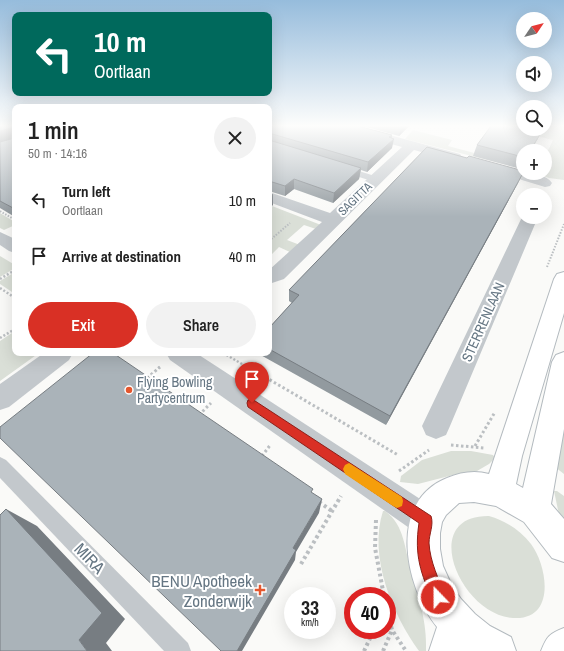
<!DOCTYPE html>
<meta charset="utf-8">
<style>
body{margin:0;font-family:"Archivo Narrow",sans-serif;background:#f2f2f2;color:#222;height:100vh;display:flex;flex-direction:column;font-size:15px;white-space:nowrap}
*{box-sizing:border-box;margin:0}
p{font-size:13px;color:#767676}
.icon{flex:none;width:22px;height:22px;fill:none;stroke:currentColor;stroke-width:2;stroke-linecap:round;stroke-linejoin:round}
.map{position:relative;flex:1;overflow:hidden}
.sheet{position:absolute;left:12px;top:104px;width:260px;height:252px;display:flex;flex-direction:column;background:#fff;border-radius:8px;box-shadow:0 4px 16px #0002}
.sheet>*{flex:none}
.hud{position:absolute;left:12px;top:12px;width:260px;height:84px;border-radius:8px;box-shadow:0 4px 16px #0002;background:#00695c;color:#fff;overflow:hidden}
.needle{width:26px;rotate:55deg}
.fabs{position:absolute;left:516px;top:12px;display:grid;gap:8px}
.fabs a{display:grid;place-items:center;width:36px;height:36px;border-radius:50%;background:#fff;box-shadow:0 4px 16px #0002;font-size:20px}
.speed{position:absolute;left:284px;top:587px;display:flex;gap:8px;font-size:20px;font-weight:700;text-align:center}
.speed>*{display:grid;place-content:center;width:52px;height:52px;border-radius:50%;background:#fff;box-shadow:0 4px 16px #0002;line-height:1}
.speed small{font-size:10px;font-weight:400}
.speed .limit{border:6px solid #d22;background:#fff;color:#111}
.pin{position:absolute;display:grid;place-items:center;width:34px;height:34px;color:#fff;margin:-41px -17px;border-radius:50% 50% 50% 0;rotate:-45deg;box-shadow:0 0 4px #0007}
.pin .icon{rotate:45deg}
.me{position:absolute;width:44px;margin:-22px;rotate:338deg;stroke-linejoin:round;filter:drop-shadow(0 0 3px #0008)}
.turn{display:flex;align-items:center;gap:14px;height:84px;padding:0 16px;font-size:18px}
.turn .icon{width:52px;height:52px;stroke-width:2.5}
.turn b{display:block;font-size:28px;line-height:34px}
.round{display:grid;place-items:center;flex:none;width:42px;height:42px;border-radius:21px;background:#f2f2f2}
.headline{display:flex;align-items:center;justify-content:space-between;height:68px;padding:0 16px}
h1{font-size:24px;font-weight:600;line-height:30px}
.primary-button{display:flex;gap:8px;margin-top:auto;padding:8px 16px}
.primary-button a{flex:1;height:46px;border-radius:24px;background:#d93025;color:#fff;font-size:16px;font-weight:600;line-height:46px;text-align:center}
.primary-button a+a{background:#f2f2f2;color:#222}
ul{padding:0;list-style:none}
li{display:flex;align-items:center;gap:12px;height:56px;padding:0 16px}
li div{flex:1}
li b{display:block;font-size:15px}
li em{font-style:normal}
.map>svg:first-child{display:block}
</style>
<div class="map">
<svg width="564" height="651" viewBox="0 0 564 651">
<rect width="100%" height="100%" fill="#fafaf8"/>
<!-- green -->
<g fill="#dadfd7">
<path d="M 493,126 L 523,126 L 523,129 L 545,129 L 545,126 L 564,126 L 564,180 L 549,178 L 537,173 L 545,173 L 545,157 L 553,140 Z"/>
<path d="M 413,130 L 452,140 L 448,146 L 523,166 L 523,169 L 405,139 Z"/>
<path d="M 272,206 L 321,225 L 316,229 L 304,225 L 287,240 L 300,245 L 292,253 L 279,247 L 269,257 L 269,209 Z"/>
<path d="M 0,213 L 15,222 L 15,225 L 4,230 L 0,228 Z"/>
<path d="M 0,256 L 15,265 L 15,268 L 0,277 Z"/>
<path d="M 15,272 L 15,294 L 0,284 L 0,281 Z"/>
<path d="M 15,331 L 15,353 L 39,353 L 0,381 L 0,341 Z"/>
<path d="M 564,405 L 564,474 L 555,467 Z"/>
<path d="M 451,451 L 471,451 L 493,455 L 495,458 L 489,464 L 477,471 L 457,474 L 418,484 L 400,482 L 401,476 L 422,460 Z"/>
<path d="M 554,491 L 557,491 L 564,496 L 564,525 L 558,510 Z"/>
<path d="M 383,511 L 385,511 C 405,525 405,551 411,572 C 419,601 427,620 426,651 L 419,651 C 393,615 368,557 383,511 Z"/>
<path d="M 489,516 C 506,521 520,530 531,544 C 548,567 556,621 513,618 C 460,615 418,515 489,516 Z"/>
</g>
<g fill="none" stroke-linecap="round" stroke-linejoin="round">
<!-- secondary casing -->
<g stroke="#b3babf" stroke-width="2">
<g id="secondary">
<path d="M 564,272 L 564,313 L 522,456 L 516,484 L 523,488 L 552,362 L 556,355 L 564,352 L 564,429 L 551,504 L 564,519 L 564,562 L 552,558 L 524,522 L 496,506 L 474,502 L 459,503 L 446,515 L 442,522 L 440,533 L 440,549 L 443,566 L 452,586 L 461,599 L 475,614 L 490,626 L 511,637 L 516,651 L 429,651 L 437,627 C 405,587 387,502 447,478 C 461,472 475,470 489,474 L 554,279 L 557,274 Z"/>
<path d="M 564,628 L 564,651 L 541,651 C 547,636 549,634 564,628 Z"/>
</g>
</g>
<!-- path-far3 -->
<g stroke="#bbbfc2" stroke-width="2" stroke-dasharray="1.5 1.5" stroke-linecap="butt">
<path d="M 0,211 L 15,220"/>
<path d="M 269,241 L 290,223"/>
<path d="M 547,267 L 564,224"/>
</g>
<!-- path-far2 -->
<g stroke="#bbbfc2" stroke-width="2.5" stroke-dasharray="2 2" stroke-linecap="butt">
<path d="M 0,279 L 15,270"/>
<path d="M 0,288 L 15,298"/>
<path d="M 0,338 L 15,329"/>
<path d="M 223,353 L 249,368"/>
<path d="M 158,368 L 160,367"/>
</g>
<!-- path-far1 -->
<g stroke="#bbbfc2" stroke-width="3" stroke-dasharray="2.5 2.5" stroke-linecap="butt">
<path d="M 248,367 L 398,455"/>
<path d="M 147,378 L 160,367"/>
<path d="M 199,415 L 211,403"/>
<path d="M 451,445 L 484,448"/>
<path d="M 475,446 L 495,412"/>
<path d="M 262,456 L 271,444"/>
<path d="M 399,471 L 429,450"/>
</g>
<!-- path -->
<g stroke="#bbbfc2" stroke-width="4" stroke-dasharray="3 3" stroke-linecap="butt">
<path d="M 319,502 L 332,511"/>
<path d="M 376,520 L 375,548 L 384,596"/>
<path d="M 301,564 L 341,496"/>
<path d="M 387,609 L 392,630 L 406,651"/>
<path d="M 364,651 L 374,630"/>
<path d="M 383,651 L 392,630"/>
</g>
<!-- lane -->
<g fill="#c3c8cc" fill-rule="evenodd">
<path d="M 343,166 L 378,177 L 379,179 L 375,182 L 340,171 L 340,167 Z"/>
<path d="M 0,457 L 6,460 L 188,643 L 191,651 L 164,651 L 0,478 Z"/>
</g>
<!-- street -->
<g fill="#c3c8cc" fill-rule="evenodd">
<path d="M 335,126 L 356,126 L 460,154 L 462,157 L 460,160 L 455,161 L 414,150 L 284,279 L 269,284 L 269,270 L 322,222 L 269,202 L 269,192 L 330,213 L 402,147 L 337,129 Z"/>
<path d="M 494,163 L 523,171 L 523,173 C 532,173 547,175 552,183 L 550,186 L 545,187 L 489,170 L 487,167 L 489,164 Z"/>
<path d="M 523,215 L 523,217 L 538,217 L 450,426 L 446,435 L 436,439 L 426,435 L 422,426 Z"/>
<path d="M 0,232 L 15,239 L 15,253 L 9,251 L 0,245 Z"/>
<path d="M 44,353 L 73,353 L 69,360 L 9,407 L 0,410 L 0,384 Z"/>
<path d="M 166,353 L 196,353 L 437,510 L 442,521 L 437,532 L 426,537 L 415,532 L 170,360 Z"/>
</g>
<!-- secondary -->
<use href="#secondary" fill="#fff" fill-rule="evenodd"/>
</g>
<!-- wall -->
<g fill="#929a9f">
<path d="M 0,126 L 15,126 L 15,217 L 0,208 Z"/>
<path d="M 269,126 L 392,135 L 391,138 L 392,148 L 367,172 L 361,170 L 359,179 L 333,203 L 294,189 L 285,196 L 269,191 Z"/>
<path d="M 363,126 L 409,126 L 399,136 Z"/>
<path d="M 504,127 L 543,129 L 537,140 L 523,151 L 523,165 L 521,169 L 473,156 L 477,145 Z"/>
<path d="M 519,171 L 518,183 L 386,425 L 257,353 L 269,353 L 269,328 L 292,303 L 289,301 L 289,290 Z"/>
</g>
<!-- shaded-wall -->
<g fill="#777d82">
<path d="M 401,126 L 409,126 L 399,136 L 401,127 Z"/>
<path d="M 11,128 L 15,138 L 0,143 L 0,131 Z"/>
<path d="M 543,129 L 531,151 L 530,151 Z"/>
<path d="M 392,135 L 391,142 L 394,139 L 392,148 L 367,172 L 368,162 Z"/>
<path d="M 361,168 L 359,179 L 333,203 L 334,193 Z"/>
<path d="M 523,173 L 518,183 L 386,425 L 390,416 Z"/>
<path d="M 294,179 L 294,189 L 285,196 L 285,186 Z"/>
<path d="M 273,195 L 273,205 L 269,209 L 269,198 Z"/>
<path d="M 322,499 L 319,513 L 296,552 L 295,560 L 242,651 L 237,651 L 293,548 Z"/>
<path d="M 6,509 L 37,526 L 125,619 L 106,643 L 112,651 L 87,651 L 79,640 Z"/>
</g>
<!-- building -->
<g fill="#aab3b9" stroke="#777d82">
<path d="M 0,126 L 15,126 L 15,209 L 0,201 L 0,142 L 11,139 L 11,128 L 0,131 Z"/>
<path d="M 269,126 L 358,126 L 392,135 L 389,137 L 394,139 L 368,162 L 269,133 Z"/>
<path d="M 491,126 L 501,126 L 504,127 L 505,126 L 523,126 L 523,129 L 543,129 L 530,151 L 523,151 L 523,157 L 477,145 Z"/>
<path d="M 269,140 L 361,168 L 334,193 L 294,179 L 285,186 L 269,181 Z"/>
<path d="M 427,147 L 467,158 L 469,156 L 520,170 L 519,171 L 523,173 L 390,416 L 269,349 L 269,328 L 299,295 L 289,290 Z"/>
<path d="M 269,193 L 273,195 L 269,198 Z"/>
<path d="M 93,353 L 113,353 L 313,489 L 311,492 L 322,499 L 293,548 L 296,550 L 237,651 L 221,651 L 0,438 L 0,427 Z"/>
<path d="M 6,509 L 102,613 L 79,640 L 87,651 L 0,651 L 0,515 Z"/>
</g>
<!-- sky -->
<linearGradient id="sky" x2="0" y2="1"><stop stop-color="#96bcdc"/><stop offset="0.58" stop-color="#fdfdfc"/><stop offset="1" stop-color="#fdfdfc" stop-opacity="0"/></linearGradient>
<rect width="564" height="217" fill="url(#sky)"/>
<!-- route -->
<path fill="#d93025" stroke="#8d1f18" d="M 252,399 L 431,516 C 434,525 429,534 429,543 C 430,562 439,580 446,597 L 443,602 L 438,605 L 433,602 C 421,573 414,556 419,523 L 248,407 L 247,403 L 248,400 Z"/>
<!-- slow -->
<path fill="#f59e0b" d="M 349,463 L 402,497 L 403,501 L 402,506 L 397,508 L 393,506 L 345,474 L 343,469 L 345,465 Z"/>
<!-- markers -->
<g fill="#e4572e" stroke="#fff" stroke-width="1.5">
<circle cx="129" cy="390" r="4"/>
<path d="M258 584h4v4h4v4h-4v4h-4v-4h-4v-4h4z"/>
</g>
<g text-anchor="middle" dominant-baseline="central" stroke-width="4" stroke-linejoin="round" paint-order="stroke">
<!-- far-street labels -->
<g font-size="12" fill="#657683" stroke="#fff">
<text transform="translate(355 199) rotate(-44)">SAGITTA</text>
</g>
<!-- street labels -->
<g font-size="14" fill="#657683" stroke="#fff">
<text transform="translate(483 322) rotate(-66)">STERRENLAAN</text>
</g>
<!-- poi labels -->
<g font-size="14" fill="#657683" stroke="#fff" text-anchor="start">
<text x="137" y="382">Flying Bowling<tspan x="137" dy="16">Partycentrum</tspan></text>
</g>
<!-- near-street labels -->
<g font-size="17" fill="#657683" stroke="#fff">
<text transform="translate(90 558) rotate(46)">MIRA</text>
</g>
<!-- near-poi labels -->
<g font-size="17" fill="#657683" stroke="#fff" text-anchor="end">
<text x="252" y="580">BENU Apotheek<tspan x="252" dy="20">Zonderwijk</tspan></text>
</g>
</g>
</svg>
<div class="fabs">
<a><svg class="needle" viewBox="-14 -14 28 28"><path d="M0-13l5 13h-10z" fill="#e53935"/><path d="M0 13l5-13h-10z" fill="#767676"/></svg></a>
<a><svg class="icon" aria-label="sound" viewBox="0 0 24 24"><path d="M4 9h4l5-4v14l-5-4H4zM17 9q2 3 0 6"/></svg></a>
<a><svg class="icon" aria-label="search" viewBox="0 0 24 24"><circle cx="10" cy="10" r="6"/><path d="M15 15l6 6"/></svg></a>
<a>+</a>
<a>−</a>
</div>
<div class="speed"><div>33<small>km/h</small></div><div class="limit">40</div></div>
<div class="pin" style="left:252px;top:403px;background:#d93025"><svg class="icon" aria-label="arrive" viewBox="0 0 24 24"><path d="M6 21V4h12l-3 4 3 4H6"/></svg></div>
<svg class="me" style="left:438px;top:597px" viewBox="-20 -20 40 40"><circle r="17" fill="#d93025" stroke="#fff" stroke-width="3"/><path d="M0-11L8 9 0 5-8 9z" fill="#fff"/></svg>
<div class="hud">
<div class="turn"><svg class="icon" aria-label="left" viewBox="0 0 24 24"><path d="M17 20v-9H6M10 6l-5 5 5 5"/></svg><div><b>10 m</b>Oortlaan</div></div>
</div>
<section class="sheet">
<div class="headline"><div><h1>1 min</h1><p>50 m · 14:16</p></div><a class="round"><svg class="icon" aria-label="close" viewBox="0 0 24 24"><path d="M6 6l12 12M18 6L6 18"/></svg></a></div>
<ul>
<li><svg class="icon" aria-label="left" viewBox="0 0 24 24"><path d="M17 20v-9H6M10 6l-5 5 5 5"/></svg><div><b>Turn left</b><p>Oortlaan</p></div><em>10 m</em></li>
<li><svg class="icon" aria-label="arrive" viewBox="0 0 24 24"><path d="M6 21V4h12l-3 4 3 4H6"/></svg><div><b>Arrive at destination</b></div><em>40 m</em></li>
</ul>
<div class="primary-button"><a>Exit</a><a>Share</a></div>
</section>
</div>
